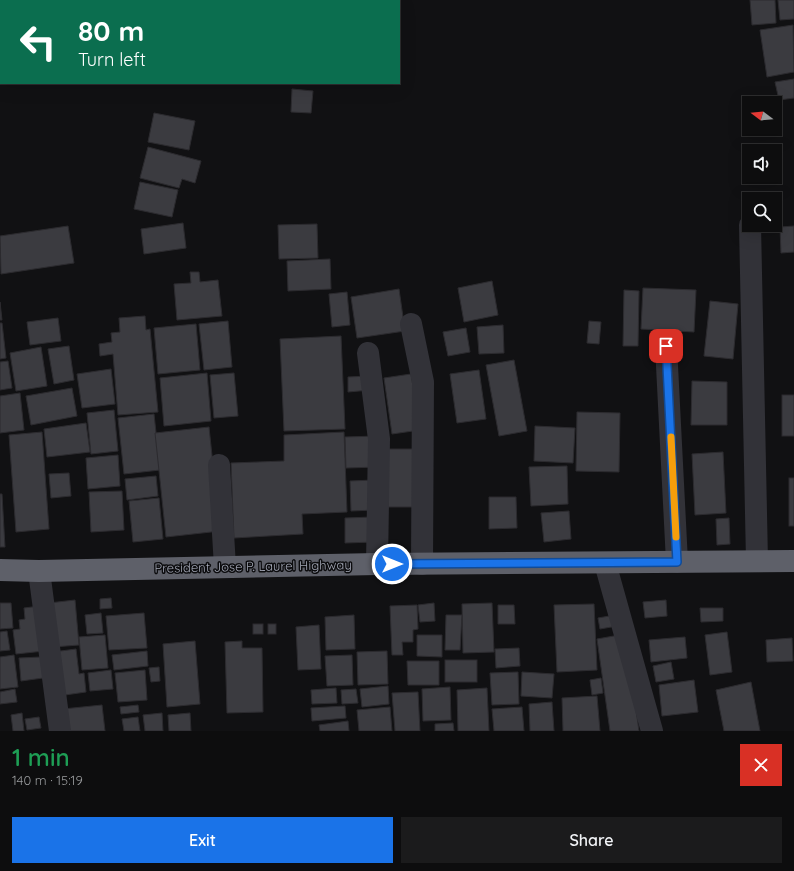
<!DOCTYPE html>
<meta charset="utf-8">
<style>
body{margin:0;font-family:Quicksand,sans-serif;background:#1b1b1c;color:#f1f3f6;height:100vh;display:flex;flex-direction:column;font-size:15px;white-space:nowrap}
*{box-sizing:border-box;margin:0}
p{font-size:13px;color:#9a9c9e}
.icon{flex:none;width:22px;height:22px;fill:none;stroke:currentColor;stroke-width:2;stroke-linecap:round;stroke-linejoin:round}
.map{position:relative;height:731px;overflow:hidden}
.panel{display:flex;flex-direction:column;background:#0d0d0e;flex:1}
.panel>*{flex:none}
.hud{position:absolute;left:0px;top:0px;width:400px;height:84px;box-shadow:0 4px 16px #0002,0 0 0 1px #2d2d2e;background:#0b6e4f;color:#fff;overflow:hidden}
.needle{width:26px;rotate:286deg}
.fabs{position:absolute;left:742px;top:96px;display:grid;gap:8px}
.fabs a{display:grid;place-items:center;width:40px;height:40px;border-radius:0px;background:#0d0d0e;box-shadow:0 4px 16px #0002,0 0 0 1px #2d2d2e;font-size:20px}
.pin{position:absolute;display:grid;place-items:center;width:34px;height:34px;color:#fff;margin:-17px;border-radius:8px;box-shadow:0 2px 6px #0006}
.me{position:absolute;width:44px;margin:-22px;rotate:90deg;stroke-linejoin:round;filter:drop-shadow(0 0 3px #0008)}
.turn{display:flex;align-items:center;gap:14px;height:84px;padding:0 12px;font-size:18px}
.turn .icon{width:52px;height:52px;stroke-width:2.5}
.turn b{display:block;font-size:28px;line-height:34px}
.round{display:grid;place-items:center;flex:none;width:42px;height:42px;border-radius:0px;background:#1b1b1c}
.headline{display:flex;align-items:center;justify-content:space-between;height:68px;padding:0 12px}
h1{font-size:24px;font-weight:600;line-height:30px;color:#1e9e55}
.cta{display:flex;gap:8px;margin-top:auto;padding:8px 12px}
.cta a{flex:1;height:46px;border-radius:0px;background:#1a73e8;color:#fff;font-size:16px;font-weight:600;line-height:46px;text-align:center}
.cta a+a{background:#1b1b1c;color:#f1f3f6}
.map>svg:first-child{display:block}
</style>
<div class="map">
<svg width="794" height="731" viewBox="0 0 794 731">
<rect width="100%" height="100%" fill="#111113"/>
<!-- building -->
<g fill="#3b3b40" stroke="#2c2b2f">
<path d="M 750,0 L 775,0 L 776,23 L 752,25 Z"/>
<path d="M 778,0 L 794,0 L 794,19 L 780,20 Z"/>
<path d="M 793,25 L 794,72 L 767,77 L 760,30 Z"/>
<path d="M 794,79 L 794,98 L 779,100 L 775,82 Z"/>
<path d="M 292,89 L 313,91 L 311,113 L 291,112 Z"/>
<path d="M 154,113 L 195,121 L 189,150 L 148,142 Z"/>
<path d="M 148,147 L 201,161 L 195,183 L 182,179 L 179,188 L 140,178 Z"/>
<path d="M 140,182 L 178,190 L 172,217 L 134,209 Z"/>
<path d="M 183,223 L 186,248 L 144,254 L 141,229 Z"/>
<path d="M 317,224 L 318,258 L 279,259 L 278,225 Z"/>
<path d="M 68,226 L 74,263 L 1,274 L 0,236 Z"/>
<path d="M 794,226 L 794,252 L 781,253 L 780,227 Z"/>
<path d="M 330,259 L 331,289 L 288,291 L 287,261 Z"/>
<path d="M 190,272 L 199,272 L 200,282 L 218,280 L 222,316 L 177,320 L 174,284 L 191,283 Z"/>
<path d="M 492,281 L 498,315 L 464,322 L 458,288 Z"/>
<path d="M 643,288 L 696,290 L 694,332 L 641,329 Z"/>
<path d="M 399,289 L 405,331 L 357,338 L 351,297 Z"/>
<path d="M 624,290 L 639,291 L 638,346 L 623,346 Z"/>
<path d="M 347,292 L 350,325 L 332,327 L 329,294 Z"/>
<path d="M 710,301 L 738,304 L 733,359 L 704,356 Z"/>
<path d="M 0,302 L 2,320 L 0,320 Z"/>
<path d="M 145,316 L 146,330 L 150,329 L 158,412 L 118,415 L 113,354 L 100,356 L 99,344 L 112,342 L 111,333 L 120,332 L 119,318 Z"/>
<path d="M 58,318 L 61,341 L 30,345 L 27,322 Z"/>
<path d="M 228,321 L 232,367 L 204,370 L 199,324 Z"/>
<path d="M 589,321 L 601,322 L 599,344 L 587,343 Z"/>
<path d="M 0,323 L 2,323 L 6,358 L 0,359 Z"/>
<path d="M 196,324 L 200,370 L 158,374 L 154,328 Z"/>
<path d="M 503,325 L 504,353 L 479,354 L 477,327 Z"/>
<path d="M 466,328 L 470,352 L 448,356 L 443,332 Z"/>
<path d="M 341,336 L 345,429 L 284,431 L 280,339 Z"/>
<path d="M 69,346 L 74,380 L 54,384 L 48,349 Z"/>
<path d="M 41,347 L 47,386 L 16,391 L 10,353 Z"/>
<path d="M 514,360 L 527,431 L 499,436 L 486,365 Z"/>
<path d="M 8,361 L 12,388 L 0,390 L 0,362 Z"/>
<path d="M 111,369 L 115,404 L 82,408 L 77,374 Z"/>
<path d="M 479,370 L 486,419 L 457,423 L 450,374 Z"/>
<path d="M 207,373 L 211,421 L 164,426 L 160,378 Z"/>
<path d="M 234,373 L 238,416 L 214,418 L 210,375 Z"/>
<path d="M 411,374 L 420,430 L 392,434 L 384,378 Z"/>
<path d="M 369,376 L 370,390 L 348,392 L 348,377 Z"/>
<path d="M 692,381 L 727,382 L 727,425 L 691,425 Z"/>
<path d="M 72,388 L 77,416 L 31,425 L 26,396 Z"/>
<path d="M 20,393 L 24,430 L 0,433 L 0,396 Z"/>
<rect x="782" y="395" width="12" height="41"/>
<path d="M 114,410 L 118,451 L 91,454 L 87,413 Z"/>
<path d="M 577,412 L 620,413 L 619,472 L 576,471 Z"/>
<path d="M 154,414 L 160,470 L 124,474 L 118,418 Z"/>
<path d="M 86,423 L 90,452 L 47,457 L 44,429 Z"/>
<path d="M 535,426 L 575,428 L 573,463 L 534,461 Z"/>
<path d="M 209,427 L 220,531 L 166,537 L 155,433 Z"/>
<path d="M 42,432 L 49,529 L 16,532 L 9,435 Z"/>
<path d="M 344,432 L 347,512 L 302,514 L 303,534 L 234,538 L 231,463 L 284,461 L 284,435 Z"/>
<path d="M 377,436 L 378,467 L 346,468 L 345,437 Z"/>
<rect x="386" y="449" width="33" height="58"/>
<path d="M 723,452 L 726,513 L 695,515 L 692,454 Z"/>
<path d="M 118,455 L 120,486 L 88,489 L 86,458 Z"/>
<path d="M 567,466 L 568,504 L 531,506 L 529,467 Z"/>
<path d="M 69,473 L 71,496 L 51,498 L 49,474 Z"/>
<path d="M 156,476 L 158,496 L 127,500 L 125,479 Z"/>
<rect x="789" y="478" width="5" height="48"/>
<path d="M 374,480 L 375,510 L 351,511 L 350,481 Z"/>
<path d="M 122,491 L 124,530 L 91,532 L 89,492 Z"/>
<path d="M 0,494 L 2,494 L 5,547 L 0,547 Z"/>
<path d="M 489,497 L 516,497 L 517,528 L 489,529 Z"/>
<path d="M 159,498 L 163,539 L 133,542 L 129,501 Z"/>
<path d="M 569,511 L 571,539 L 544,542 L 541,513 Z"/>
<path d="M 373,517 L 374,542 L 345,543 L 345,518 Z"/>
<path d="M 729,518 L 730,544 L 717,545 L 716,519 Z"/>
<path d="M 111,598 L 112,608 L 100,609 L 100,599 Z"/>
<path d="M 75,600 L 79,645 L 53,647 L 49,603 Z"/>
<path d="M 666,600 L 667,616 L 645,618 L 643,602 Z"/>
<path d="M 0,603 L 11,603 L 13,628 L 0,629 Z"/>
<path d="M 434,603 L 435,621 L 420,622 L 418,605 Z"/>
<path d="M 492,603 L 494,652 L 463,653 L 462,604 Z"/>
<path d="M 594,604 L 597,670 L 557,672 L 554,605 Z"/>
<path d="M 417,605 L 418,629 L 413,630 L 413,642 L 402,642 L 403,655 L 392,655 L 390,606 Z"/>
<path d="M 498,605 L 514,605 L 515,624 L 498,624 Z"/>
<path d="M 40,606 L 44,651 L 16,654 L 13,630 L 20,629 L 19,620 L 25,619 L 24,608 Z"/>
<path d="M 700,608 L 723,608 L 723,621 L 701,622 Z"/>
<path d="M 101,613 L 103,633 L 87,634 L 85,615 Z"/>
<path d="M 144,613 L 147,648 L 109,650 L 106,616 Z"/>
<path d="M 354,615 L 355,649 L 326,650 L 325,617 Z"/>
<path d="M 446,615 L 462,615 L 460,650 L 445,650 Z"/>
<path d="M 615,615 L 617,626 L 600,629 L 598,618 Z"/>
<rect x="253" y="624" width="10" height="10"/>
<rect x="268" y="624" width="8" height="10"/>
<path d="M 319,625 L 321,669 L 298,670 L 296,627 Z"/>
<path d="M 7,631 L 10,650 L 0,651 L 0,632 Z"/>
<path d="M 727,632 L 732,672 L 710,675 L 705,635 Z"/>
<path d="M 625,634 L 639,731 L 610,731 L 597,639 Z"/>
<path d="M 105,635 L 108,668 L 82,670 L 79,637 Z"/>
<path d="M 417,635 L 442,635 L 442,657 L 417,656 Z"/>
<path d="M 685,637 L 687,658 L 651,662 L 649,640 Z"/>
<path d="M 792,638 L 793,661 L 767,662 L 766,640 Z"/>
<path d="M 195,641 L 200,704 L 167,707 L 163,644 Z"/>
<path d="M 242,641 L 242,648 L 262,648 L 263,712 L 227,713 L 225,642 Z"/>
<path d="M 519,648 L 520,666 L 496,668 L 495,649 Z"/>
<path d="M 76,649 L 79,674 L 84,673 L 86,692 L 58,696 L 53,652 Z"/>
<path d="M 147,651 L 148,666 L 114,670 L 112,655 Z"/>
<path d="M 387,651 L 388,684 L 358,685 L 357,652 Z"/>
<path d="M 14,655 L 18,687 L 0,689 L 0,657 Z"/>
<path d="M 352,655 L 353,685 L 327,686 L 325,656 Z"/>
<path d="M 41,657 L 43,678 L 21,681 L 19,658 Z"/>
<rect x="445" y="660" width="32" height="22"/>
<path d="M 407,661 L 439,661 L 439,685 L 408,685 Z"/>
<path d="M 671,662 L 674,679 L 656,682 L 653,666 Z"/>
<path d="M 159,667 L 160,681 L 151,682 L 149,668 Z"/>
<path d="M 111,670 L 113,689 L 90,691 L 88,673 Z"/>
<path d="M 145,670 L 147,700 L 118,702 L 115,673 Z"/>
<path d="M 518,672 L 519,704 L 492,705 L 490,673 Z"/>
<path d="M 522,672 L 554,674 L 552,698 L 521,696 Z"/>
<path d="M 601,678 L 603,693 L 592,695 L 590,680 Z"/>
<path d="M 694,680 L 698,712 L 662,716 L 659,685 Z"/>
<path d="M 751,682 L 760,731 L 724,731 L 716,690 Z"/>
<path d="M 388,686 L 389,704 L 362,707 L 360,689 Z"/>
<path d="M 450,687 L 451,720 L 423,721 L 422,689 Z"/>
<path d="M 336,688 L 337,703 L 312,704 L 311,690 Z"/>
<path d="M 487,688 L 489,731 L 458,731 L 457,690 Z"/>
<path d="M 15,689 L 17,702 L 0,704 L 0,692 Z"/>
<path d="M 356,689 L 358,703 L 342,704 L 341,690 Z"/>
<path d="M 418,692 L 420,731 L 395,731 L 392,693 Z"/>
<path d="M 597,696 L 600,731 L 563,731 L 562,698 Z"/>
<path d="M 552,702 L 554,731 L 530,731 L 529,704 Z"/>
<path d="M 102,705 L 105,731 L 65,731 L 63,709 Z"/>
<path d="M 138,705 L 139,712 L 121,714 L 120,707 Z"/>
<path d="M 345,706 L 346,718 L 312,721 L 311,708 Z"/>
<path d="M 390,707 L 392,731 L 359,731 L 357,710 Z"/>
<path d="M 522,707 L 524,731 L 494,731 L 492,709 Z"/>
<path d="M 22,713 L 24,731 L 13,731 L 11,715 Z"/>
<path d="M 162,713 L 163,731 L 145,731 L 143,715 Z"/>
<path d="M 190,713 L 191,731 L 169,731 L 168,715 Z"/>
<path d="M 39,717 L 41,728 L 27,730 L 25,719 Z"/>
<path d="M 138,717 L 140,731 L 124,731 L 122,719 Z"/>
<path d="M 348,721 L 349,731 L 320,731 L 319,725 Z"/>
<path d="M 453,723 L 454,731 L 435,731 L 435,724 Z"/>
</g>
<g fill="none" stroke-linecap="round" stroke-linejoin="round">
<!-- minor -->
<g stroke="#323238" stroke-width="22">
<path d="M 750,225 L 757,561"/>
<path d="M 411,324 L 423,382 L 422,564"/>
<path d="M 666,346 L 677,562"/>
<path d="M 368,353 L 379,439 L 377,564"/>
<path d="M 219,465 L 225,567"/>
<path d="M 605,563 L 652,731"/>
<path d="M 39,571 L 60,731"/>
</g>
<!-- highway -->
<path stroke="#5e6069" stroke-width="22" d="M 0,570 L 39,571 L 377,564 L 794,561"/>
</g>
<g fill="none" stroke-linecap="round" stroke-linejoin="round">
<!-- route casing -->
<g stroke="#114b97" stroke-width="10">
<path id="route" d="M 392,564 L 677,562 L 666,346"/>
</g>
<!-- route -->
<use href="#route" stroke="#1a73e8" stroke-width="7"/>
<!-- slow -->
<path stroke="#f59e0b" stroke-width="7" d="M 671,437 L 676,537"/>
</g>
<g text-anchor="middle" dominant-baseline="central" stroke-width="3" stroke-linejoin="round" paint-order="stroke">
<!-- street labels -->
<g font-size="13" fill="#a2a6b4" stroke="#0c0c0e">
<text transform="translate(253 566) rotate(-1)">President Jose P. Laurel Highway</text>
</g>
</g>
</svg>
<div class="fabs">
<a><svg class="needle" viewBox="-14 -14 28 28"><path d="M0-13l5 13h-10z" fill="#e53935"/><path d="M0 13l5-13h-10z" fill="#9a9c9e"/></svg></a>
<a><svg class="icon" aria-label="sound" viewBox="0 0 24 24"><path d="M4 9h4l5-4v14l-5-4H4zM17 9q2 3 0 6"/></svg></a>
<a><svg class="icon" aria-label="search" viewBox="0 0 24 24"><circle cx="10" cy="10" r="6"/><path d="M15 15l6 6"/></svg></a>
</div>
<div class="pin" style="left:666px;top:346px;background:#d93025"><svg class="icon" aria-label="arrive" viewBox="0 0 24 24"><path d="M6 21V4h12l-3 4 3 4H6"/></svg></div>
<svg class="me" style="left:392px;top:564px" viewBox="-20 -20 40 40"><circle r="17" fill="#1a73e8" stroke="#fff" stroke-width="3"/><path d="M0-11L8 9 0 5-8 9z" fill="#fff"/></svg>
<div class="hud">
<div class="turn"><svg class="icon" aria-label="left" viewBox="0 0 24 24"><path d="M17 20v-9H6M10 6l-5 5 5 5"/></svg><div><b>80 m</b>Turn left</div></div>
</div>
</div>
<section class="panel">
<div class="headline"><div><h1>1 min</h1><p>140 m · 15:19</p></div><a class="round" style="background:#d93025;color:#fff"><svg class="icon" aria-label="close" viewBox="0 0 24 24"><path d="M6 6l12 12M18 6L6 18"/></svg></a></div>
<div class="cta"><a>Exit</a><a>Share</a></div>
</section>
